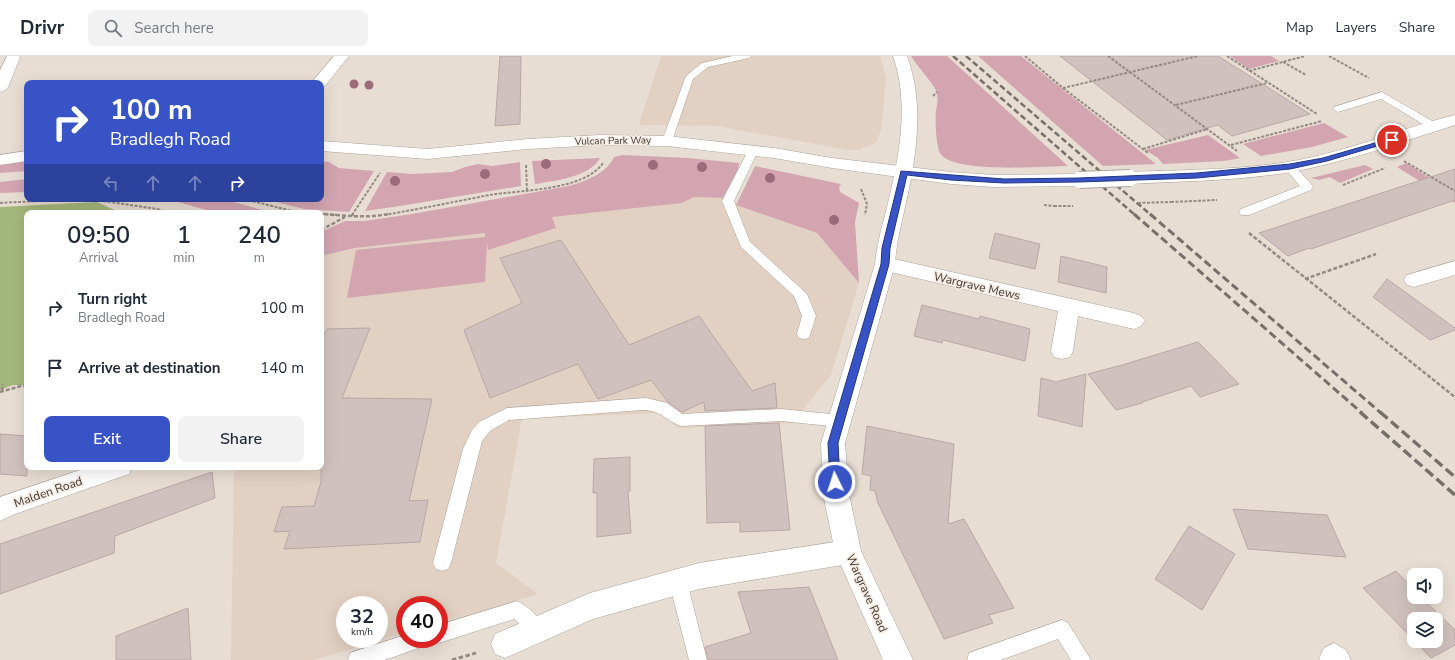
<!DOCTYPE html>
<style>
body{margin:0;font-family:"Nunito Sans",sans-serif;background:#f2f2f3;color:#1f2937;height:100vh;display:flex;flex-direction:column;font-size:15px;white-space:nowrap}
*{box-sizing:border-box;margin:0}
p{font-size:13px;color:#747a83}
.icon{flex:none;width:22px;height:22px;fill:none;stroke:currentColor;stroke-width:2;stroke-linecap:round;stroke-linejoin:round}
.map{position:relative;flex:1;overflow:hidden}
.drawer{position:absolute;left:24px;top:154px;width:300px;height:260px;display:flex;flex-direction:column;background:#fff;border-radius:8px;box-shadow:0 4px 16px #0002}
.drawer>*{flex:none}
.hud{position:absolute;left:24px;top:24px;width:300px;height:122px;border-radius:8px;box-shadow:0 4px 16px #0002;background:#3853c5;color:#fff;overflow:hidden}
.fabs{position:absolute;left:1407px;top:512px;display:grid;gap:8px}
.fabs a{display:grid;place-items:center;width:36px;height:36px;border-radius:8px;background:#fff;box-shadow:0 4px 16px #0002;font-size:20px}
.speed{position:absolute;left:336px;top:540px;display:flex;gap:8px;font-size:20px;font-weight:700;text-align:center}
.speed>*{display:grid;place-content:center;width:52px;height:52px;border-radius:50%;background:#fff;box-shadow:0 4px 16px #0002;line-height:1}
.speed small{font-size:10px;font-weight:400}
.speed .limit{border:6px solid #d22;background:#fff;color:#111}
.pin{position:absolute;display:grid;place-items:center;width:34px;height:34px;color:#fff;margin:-17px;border:2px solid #fff;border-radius:50%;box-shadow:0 1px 4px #0007}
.me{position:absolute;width:44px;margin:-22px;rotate:356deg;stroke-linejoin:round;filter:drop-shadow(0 0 3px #0008)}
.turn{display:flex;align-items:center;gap:14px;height:84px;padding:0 20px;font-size:18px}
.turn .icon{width:52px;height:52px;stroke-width:2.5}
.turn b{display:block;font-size:28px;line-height:34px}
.lanes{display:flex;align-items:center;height:38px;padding:0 20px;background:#0003;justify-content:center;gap:20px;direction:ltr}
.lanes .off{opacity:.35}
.eta{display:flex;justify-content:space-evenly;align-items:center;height:68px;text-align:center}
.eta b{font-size:24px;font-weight:600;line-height:28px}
.action{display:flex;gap:8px;margin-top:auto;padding:8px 20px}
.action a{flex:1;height:46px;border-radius:8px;background:#3853c5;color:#fff;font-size:16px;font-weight:600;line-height:46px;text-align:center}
.action a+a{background:#f2f2f3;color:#1f2937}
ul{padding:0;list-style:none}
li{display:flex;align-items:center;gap:12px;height:60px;padding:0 20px}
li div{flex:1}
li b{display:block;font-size:15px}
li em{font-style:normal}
header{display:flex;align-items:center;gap:24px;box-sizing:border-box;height:56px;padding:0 20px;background:#fff;border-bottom:1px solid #e0e1e3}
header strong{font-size:19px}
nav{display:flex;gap:22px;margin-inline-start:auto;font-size:14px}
.search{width:280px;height:36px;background:#f2f2f3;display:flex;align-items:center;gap:10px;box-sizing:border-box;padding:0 14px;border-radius:8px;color:#747a83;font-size:15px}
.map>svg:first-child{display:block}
</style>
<header>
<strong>Drivr</strong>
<div class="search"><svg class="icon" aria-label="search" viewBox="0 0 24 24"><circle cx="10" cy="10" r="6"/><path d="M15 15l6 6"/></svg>Search here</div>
<nav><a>Map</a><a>Layers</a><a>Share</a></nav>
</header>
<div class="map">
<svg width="1455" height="604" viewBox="0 0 1455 604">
<rect width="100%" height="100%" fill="#e8ddd3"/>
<!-- built -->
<g fill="#e2d0c2" fill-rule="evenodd">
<path d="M 661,0 L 880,0 L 886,22 L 881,74 L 877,85 L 873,88 L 858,94 L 848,94 L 717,70 L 639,69 Z"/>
<path d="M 694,141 L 723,142 L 736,149 L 817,177 L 859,227 L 831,319 L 792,367 L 679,372 L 658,357 L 522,363 L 496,507 L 538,538 L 439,567 L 439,549 L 405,549 L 405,577 L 314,604 L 231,604 L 234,411 L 321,411 L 321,200 L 355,192 L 485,177 L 488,194 L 556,171 L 551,161 L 682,147 ZM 345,549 L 379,549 L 379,583 L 345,583 Z"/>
</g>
<!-- green -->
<g fill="#d2a5b1">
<path d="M 911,0 L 947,0 L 1068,110 C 1046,110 947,119 939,95 C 936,84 935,67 936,55 C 937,49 938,44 937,37 C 935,29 916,9 911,0 Z"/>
<path d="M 978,0 L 1021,0 L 1156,108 L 1103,110 Z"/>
<path d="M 1230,0 L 1271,0 L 1279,5 L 1249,13 Z"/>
<path d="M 1324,67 L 1348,81 L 1312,91 L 1261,100 L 1243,88 Z"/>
<path d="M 1208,79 L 1240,102 L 1224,105 L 1163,108 L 1158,102 L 1145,94 Z"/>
<path d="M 623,99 L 688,102 L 739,107 L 738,114 L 723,142 L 694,141 L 682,147 L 552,161 L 556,172 L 488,194 L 487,187 L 485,226 L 347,242 L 356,194 L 485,181 L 485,177 L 355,192 L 321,200 L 321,176 L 345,165 L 364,165 L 412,158 L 569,130 C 586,125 606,118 614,101 Z"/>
<path d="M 600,102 C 590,121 554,125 535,128 L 532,105 Z"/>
<path d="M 27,105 L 27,115 L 0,117 L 0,109 Z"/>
<path d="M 321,105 L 329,106 L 339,112 L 374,115 L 349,156 L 304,153 L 264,143 L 321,143 Z"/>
<path d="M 520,106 L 521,130 L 400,150 L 365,155 L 387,116 L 413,118 L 452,116 L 465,111 L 478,108 L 492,110 Z"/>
<path d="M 1406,107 L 1455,138 L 1455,147 L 1397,111 Z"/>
<path d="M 1365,109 L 1373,113 L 1340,127 L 1330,121 L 1319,124 L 1311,122 Z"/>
<path d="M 755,110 L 841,128 L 839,131 L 840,136 L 859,147 L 855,166 L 859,227 L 817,177 L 736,149 Z"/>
<path d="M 27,123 L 27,136 L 0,137 L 0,126 Z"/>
<path d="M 159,143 L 223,143 L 273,157 L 217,157 L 171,144 Z"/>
</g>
<!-- water -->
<path fill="#a4b77b" d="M 97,146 L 117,155 L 130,157 L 27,157 L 27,329 L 13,329 L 0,334 L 0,151 Z"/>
<!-- building -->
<g fill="#d0c1be" stroke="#b7a8a5">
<path d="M 500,0 L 521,0 L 520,68 L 495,70 Z"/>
<path d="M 1060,0 L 1218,0 L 1310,58 L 1232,80 L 1218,69 L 1167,84 Z"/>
<path d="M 1455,113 L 1455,144 L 1311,193 L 1309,192 L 1288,200 L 1259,177 Z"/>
<path d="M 995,177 L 1040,188 L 1035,213 L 989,202 Z"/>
<path d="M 561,184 L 629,289 L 699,260 L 752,335 L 775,327 L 777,352 L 705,355 L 704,346 L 682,356 L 668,346 L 651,324 L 598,343 L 578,308 L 490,342 L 464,274 L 522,247 L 500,202 Z"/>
<path d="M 1061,200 L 1107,211 L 1106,237 L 1058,226 Z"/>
<path d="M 1387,223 L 1455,272 L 1455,274 L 1430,284 L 1373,241 Z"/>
<path d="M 922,249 L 979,263 L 980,260 L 1030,273 L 1025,305 L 943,284 L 942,287 L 914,280 Z"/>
<path d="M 370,272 L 342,342 L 432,343 L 409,445 L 428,444 L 420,486 L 284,493 L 290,475 L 274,476 L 282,451 L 314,450 L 321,426 L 321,285 L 327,273 Z"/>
<path d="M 1198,286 L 1239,328 L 1200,341 L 1191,330 L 1142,346 L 1143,347 L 1116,354 L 1088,318 L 1122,309 Z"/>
<path d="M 1086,318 L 1082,371 L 1038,360 L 1041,322 L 1056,326 Z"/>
<path d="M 779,367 L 790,474 L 740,476 L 740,466 L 707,467 L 705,370 Z"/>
<path d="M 867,370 L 954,388 L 948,468 L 964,463 L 1014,552 L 989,559 L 993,567 L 944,583 L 878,447 L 875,435 L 870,434 L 871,420 L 862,418 Z"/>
<path d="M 0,378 L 27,380 L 27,420 L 0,418 Z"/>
<path d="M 630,401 L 630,435 L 628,435 L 631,477 L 597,481 L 597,437 L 593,437 L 594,403 Z"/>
<path d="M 212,416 L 215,442 L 115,480 L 114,497 L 0,538 L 0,488 Z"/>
<path d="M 1233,453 L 1327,459 L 1346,501 L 1248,493 Z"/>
<path d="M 1189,470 L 1235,498 L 1202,554 L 1155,523 Z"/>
<path d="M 1396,515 L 1414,534 L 1414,541 L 1421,541 L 1455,574 L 1455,589 L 1431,602 L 1415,585 L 1436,585 L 1436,563 L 1414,563 L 1414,584 L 1363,532 Z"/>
<path d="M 809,531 L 838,604 L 708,604 L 705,591 L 751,577 L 738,536 Z"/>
<path d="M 188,552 L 191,604 L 116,604 L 116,580 Z"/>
</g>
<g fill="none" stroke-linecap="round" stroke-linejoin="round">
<!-- lane casing -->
<g stroke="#ada39a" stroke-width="1">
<g id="lane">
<path d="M 733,0 L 751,0 L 749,2 L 708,11 L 693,23 L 672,85 L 671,87 L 663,87 L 662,85 L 686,20 L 702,7 Z"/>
<path d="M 1382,36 L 1439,69 L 1440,71 L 1439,73 L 1431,73 L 1381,43 L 1338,56 L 1333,53 L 1334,51 Z"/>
<path d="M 753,92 L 758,95 L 734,145 L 750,186 L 807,238 L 816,260 L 809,282 L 804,283 L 799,282 L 797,278 L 802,260 L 794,240 L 741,191 L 722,145 L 748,95 Z"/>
<path d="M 1290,108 L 1294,109 L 1311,128 L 1313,131 L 1311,134 L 1249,159 L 1241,159 L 1239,156 L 1241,153 L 1300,130 L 1284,111 L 1286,109 Z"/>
<path d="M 646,342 L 667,347 L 682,358 L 781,353 L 840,359 L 845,361 L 847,365 L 845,369 L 840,371 L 781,365 L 681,370 C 664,364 662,354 642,354 L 509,364 L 490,375 L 482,385 L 451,507 L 448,513 L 442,515 L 436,513 L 433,507 L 463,393 L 472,374 L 479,366 L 507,352 Z"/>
<path d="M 678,518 L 684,520 L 687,526 L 707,604 L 689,604 L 669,526 L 672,520 Z"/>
<path d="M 517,545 C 528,550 541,562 546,573 L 543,579 L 537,582 L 531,579 L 514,563 L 439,587 L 433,584 L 432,583 L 439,583 L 439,569 Z"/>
<path d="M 1062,564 L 1068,567 L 1091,604 L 1071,604 L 1058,583 L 1001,604 L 967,604 L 969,597 Z"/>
<path d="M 405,579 L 405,583 L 430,583 L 427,589 L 385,604 L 348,604 L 350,597 Z"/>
</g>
</g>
<!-- street casing -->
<g stroke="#ada39a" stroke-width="1">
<g id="street">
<path d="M 7,0 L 19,0 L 20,2 L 8,31 L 6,34 L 0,36 L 0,14 Z"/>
<path d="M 334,0 L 349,0 L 325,30 L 321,31 L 321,27 L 311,27 Z"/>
<path d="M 1455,59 L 1455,69 C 1401,86 1347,106 1291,116 C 1238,125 1183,125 1130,128 L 1124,126 L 1121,122 L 1124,118 L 1130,116 C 1193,113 1259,115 1321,99 C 1366,88 1410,70 1455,59 Z"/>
<path d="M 600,79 L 667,80 L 774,92 L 832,102 L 951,116 L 993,119 L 1079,118 L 1085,120 L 1088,124 L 1085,128 L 1079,130 L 993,131 L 951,128 L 832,112 L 774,102 L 667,90 L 600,89 L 528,93 L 428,103 L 321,95 L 321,85 L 428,93 L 528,83 Z"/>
<path d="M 27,95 L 27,105 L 0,109 L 0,99 Z"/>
<path d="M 885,201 L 1134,257 L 1141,260 L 1145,265 L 1141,270 L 1134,273 L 1078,260 L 1073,295 L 1070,301 L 1062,303 L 1054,301 L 1051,295 L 1058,255 L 878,213 L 875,208 L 878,203 Z"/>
<path d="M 1455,205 L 1455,219 L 1414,231 L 1407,229 L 1404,224 L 1407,219 Z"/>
<path d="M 89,411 L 132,411 L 129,418 L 15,458 L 0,465 L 0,441 Z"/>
<path d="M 848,484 L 857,487 L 861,496 L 857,505 L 848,508 L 699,533 L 593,563 L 505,602 L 495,598 L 491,588 L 495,578 L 590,537 L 699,507 Z"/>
<path d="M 1334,587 L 1346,594 L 1351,604 L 1320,604 L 1319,602 L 1324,592 Z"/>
</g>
</g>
<!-- secondary casing -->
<g stroke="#ada39a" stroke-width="1">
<path id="secondary" d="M 893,0 L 907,0 C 925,48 916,103 905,151 C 901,170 896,188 895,208 L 845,387 L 849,438 L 861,495 L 913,604 L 883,604 L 835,496 L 823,438 L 821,387 L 875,208 C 877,188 882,170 887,151 C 899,103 910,48 893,0 Z"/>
</g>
<!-- path-far2 -->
<g stroke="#938b84" stroke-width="2" stroke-dasharray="3 1.5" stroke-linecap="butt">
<path d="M 1025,0 L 1063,32 L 1198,0"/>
<path d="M 1108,0 L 1237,95"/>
<path d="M 1227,0 L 1317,58"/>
<path d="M 1329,0 L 1369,22"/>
<path d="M 1283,6 L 1306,19"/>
<path d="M 1249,15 L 1305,0"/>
<path d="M 1063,32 L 1148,97"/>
<path d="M 933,40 L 937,36"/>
<path d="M 1176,49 L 1267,27"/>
<path d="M 1231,89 L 1322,65"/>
<path d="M 1143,93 L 1208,73"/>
<path d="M 1404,105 L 1455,135"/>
<path d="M 526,109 L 527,135"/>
<path d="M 1343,129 L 1385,112"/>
<path d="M 861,133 L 867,148 L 865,159"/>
<path d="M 90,143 L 157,153 L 170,157"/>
<path d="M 244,143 L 300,157"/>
<path d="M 1171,146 L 1217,144"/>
<path d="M 0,147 L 75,143"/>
<path d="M 1044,149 L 1054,150"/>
<path d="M 321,158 L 337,159"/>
<path d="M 352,159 L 380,117"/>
<path d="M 384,159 C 419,153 454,146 489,139 C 519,134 584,135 603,107"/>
</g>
<!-- path-far1 -->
<g stroke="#938b84" stroke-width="2.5" stroke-dasharray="4 2" stroke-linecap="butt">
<path d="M 324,158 C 346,160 368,162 389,158"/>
<path d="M 352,160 L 353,158"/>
<path d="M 321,174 L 345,161"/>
<path d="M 1249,177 L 1455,341"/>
<path d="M 1305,223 L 1376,198"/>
<path d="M 2,335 L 3,328"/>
<path d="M 0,336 L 21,330 L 27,330"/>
</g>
<!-- path -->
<path stroke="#938b84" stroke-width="3" stroke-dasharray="4.5 2.5" stroke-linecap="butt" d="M 452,604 L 476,597"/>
<!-- lane -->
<use href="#lane" fill="#fff" fill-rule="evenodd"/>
<!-- street -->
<use href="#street" fill="#fff" fill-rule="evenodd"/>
<!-- secondary -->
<use href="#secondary" fill="#fff" fill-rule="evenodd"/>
<!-- rail-far2 -->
<g stroke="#77706a" stroke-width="2.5" stroke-dasharray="6 3" stroke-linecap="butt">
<path d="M 953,0 L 1135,159"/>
<path d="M 966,0 L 1151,159"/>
</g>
<!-- rail-far1 -->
<g stroke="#77706a" stroke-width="3" stroke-dasharray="8 4" stroke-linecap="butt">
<path d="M 1134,158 L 1362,357"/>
<path d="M 1150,158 L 1381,357"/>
</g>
<!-- rail -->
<g stroke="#77706a" stroke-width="3.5" stroke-dasharray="10 4.5" stroke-linecap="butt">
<path d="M 1360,356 L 1455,439"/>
<path d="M 1380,356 L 1455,421"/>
</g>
<!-- street-bridge casing -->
<g stroke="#ada39a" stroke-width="18" stroke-linecap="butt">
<path id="street-bridge" d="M 1079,124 L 1130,122"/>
</g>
<!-- path-bridge -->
<g stroke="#938b84" stroke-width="2" stroke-dasharray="3 1.5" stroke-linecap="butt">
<path d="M 1138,147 L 1171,146"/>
<path d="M 1054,150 L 1073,150"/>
</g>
<!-- street-bridge -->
<use href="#street-bridge" stroke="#fff" stroke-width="16"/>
</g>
<!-- trees -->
<g fill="#9c6b79">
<circle cx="354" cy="28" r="4.5"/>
<circle cx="369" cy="29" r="4.5"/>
<circle cx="546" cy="108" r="5"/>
<circle cx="653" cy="109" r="5"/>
<circle cx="702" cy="111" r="5"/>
<circle cx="485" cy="118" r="5"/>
<circle cx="770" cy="122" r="5"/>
<circle cx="395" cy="125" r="5"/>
<circle cx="834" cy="164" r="5"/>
</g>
<!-- route -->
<path fill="#3853c5" stroke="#243680" d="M 1392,82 L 1395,84 L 1394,85 L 1327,105 L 1290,113 L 1197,122 L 1079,126 L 1004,127 L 951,124 L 907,119 L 890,192 L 889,208 L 838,387 L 840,426 L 839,429 L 835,430 L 832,429 L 830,426 L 828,387 L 881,208 L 882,192 L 901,115 L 1004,123 L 1079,122 L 1197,117 L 1290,108 L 1323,102 Z"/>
<g text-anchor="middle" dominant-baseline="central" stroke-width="3" stroke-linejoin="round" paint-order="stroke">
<!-- far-street labels -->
<g font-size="10" fill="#413c38" stroke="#f5eae1">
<text transform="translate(613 85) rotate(-1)">Vulcan Park Way</text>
</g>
<!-- street labels -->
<g font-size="12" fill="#413c38" stroke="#f5eae1">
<text transform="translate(977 230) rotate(13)">Wargrave Mews</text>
<text transform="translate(48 436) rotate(-19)">Malden Road</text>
<text transform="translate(867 537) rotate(66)">Wargrave Road</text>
</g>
</g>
</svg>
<div class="fabs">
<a><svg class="icon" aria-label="sound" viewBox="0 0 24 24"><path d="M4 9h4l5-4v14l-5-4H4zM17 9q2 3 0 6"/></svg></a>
<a><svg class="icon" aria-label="layers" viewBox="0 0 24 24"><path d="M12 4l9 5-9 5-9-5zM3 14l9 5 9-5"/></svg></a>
</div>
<div class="speed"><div>32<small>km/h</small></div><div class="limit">40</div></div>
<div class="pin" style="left:1392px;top:84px;background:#d93025"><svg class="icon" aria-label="arrive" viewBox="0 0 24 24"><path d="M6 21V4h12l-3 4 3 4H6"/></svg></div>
<svg class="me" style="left:835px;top:426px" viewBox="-20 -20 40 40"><circle r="17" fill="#3853c5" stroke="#fff" stroke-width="3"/><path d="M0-11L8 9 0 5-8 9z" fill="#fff"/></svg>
<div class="hud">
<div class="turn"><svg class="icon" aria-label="right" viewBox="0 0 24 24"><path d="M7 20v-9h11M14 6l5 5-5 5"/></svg><div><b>100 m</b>Bradlegh Road</div></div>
<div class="lanes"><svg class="icon off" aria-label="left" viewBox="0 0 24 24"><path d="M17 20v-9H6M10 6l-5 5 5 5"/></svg><svg class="icon off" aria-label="ahead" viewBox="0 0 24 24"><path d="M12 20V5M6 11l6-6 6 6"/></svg><svg class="icon off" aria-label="ahead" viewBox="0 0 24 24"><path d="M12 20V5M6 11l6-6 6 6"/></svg><svg class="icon" aria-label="right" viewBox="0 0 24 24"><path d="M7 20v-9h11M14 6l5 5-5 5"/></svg></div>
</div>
<section class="drawer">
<div class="eta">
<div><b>09:50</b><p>Arrival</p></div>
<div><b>1</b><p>min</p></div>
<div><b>240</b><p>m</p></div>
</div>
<ul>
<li><svg class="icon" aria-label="right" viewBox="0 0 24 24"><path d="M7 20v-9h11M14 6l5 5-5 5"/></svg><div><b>Turn right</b><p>Bradlegh Road</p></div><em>100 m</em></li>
<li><svg class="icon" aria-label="arrive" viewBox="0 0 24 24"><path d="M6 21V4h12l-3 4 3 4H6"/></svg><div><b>Arrive at destination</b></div><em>140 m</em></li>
</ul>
<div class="action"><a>Exit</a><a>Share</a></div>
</section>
</div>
